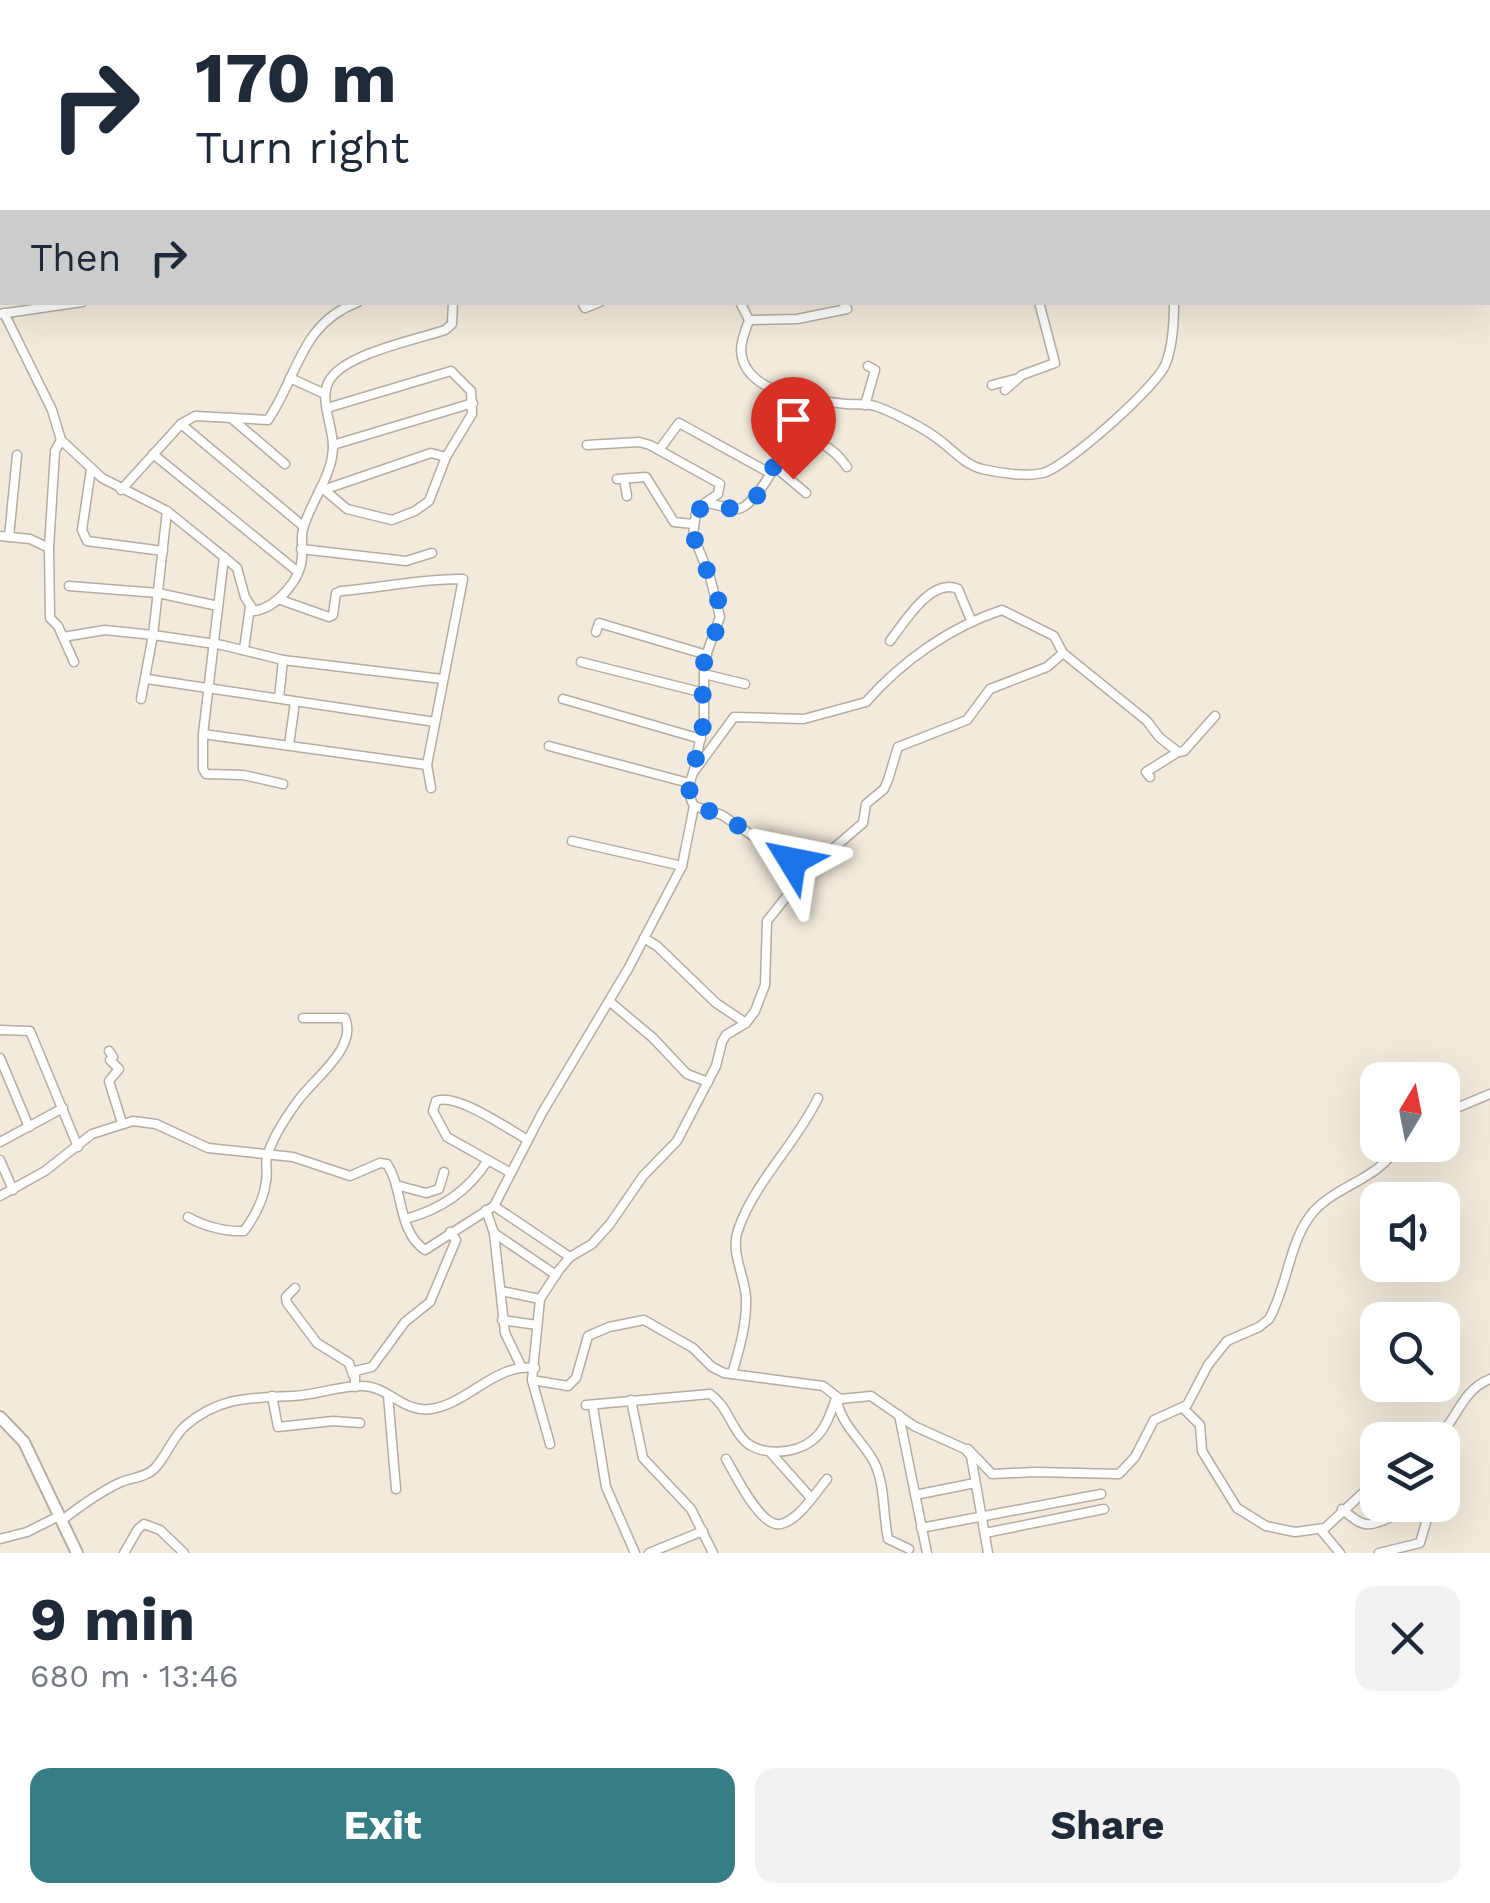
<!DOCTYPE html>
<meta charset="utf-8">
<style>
body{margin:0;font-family:"Work Sans",sans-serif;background:#f2f2f3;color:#1f2937;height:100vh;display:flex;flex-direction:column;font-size:38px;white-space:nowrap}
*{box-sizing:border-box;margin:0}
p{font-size:32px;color:#747a83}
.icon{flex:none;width:55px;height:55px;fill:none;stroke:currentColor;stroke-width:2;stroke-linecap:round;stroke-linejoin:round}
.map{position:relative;height:1553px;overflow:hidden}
.side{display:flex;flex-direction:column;background:#fff;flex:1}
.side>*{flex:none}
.banner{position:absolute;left:0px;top:0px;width:1490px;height:305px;box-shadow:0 10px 40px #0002;background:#fff;color:#1f2937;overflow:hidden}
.needle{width:65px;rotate:10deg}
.buttons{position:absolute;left:1360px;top:1062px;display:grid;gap:20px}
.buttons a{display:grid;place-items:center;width:100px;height:100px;border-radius:20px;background:#fff;box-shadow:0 10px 40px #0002;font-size:50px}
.pin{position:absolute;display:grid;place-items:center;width:85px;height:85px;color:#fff;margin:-102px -42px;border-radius:50% 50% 50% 0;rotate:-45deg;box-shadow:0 0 10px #0007}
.pin .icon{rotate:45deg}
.me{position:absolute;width:110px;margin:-55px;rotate:305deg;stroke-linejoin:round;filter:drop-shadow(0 0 8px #0008)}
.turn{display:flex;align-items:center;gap:35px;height:210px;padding:0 30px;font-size:45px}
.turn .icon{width:130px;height:130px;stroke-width:2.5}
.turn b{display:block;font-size:70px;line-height:85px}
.then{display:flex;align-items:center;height:95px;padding:0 30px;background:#0003;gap:20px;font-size:38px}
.round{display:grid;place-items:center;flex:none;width:105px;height:105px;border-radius:20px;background:#f2f2f3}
.headline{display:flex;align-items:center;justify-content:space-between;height:170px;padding:0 30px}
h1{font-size:60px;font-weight:700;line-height:75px}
.action{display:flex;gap:20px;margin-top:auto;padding:20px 30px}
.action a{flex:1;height:115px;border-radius:20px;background:#367d86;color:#fff;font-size:40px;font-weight:700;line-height:115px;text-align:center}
.action a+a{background:#f2f2f3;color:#1f2937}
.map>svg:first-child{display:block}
</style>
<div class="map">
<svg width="1490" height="1553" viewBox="0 0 1490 1553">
<rect width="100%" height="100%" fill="#f2ebdd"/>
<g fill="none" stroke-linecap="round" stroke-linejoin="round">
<!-- minor casing -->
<g stroke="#b4ada0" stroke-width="11">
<g id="minor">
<path d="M 313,0 L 316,2"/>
<path d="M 780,0 L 785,0"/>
<path d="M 798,0 L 807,2"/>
<path d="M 437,2 L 438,0"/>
<path d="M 627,2 L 627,0"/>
<path d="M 0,97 L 2,100"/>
<path d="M 0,246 L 2,248"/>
<path d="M 582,302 L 585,308 L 600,302"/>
<path d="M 740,302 L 749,320 C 746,329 741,340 741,350 C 743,395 814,401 847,404 C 857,405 868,403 878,407 C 894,413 924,428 938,439 C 952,449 965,465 982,469 C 999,473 1026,477 1043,473 C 1065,468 1159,385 1166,363 C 1173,345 1174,322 1174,302"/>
<path d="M 4,313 L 52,410 L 61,440 L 102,478 L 167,511 L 224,557 L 237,568 L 245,597 L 254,611 C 276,608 301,580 302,557 C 303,546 300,537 304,526 C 312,499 333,475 333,446 C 333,425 317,396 331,378 C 349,353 415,340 445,330 L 452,324 L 453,302"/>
<path d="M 0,314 L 82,302"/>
<path d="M 749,320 L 797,319 L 847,309 L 843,302"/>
<path d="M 290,378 L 325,394"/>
<path d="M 992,385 L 1015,379"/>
<path d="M 1005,390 L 1022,375 L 1055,363 L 1039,302"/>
<path d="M 865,405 L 875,370 L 868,366"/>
<path d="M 231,418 L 285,464"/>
<path d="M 181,424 L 303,526"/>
<path d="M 61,440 L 55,451 L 49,548 L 50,618 L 58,626 L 74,662"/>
<path d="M 333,445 L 473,403"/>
<path d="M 587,445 L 639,442 L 650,445 L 720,484 L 718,494 L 705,503"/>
<path d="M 659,450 L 679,423 L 770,473"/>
<path d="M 153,454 L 298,572"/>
<path d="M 774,466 L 806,493"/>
<path d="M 91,469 L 82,530 L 87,541 L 163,551"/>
<path d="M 617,479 L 646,477 L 674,522 L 693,524"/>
<path d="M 624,479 L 627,496"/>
<path d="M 321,487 L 347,509 L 392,520 L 415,511 L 429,501 L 446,457 L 472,414 L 471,391 L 451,371 L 327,408"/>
<path d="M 326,489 L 431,453 L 446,457"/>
<path d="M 121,490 L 181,424 L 195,416 L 268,420 C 299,374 300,324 358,302"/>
<path d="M 167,511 L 153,635 L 222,645 L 283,660 L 442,679"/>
<path d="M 0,536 L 30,539 L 49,548"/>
<path d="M 9,537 L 17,455"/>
<path d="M 301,549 L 406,561 L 432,553"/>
<path d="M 224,557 L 203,734 L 203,769 L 206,774 L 243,775 L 283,784"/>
<path d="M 69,586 L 158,593 L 218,606"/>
<path d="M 278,599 L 329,617 L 333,615 L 336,593 L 341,591 C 381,588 423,578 463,579 L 427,765 L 431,788"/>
<path d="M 596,632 L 599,623 L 707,655"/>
<path d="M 63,637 L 105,630 L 153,635 L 141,699"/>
<path d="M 890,641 C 904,623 931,577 958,589 L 971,620"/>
<path d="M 244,649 L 250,607"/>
<path d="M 581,662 L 704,693"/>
<path d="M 704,674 L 745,684"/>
<path d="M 147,679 L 435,722"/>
<path d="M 279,698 L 283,660"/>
<path d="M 563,699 L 701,739"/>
<path d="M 203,734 L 427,765"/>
<path d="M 289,745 L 295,702"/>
<path d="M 549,746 L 689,783"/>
<path d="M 694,770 L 704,720 L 704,661 L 720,617 L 710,577 L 693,535 L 696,513 L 705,503 C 716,504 726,508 736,509 C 755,510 781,454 790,440 C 812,433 835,449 847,467"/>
<path d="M 1150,777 L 1146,772 L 1178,752"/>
<path d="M 694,806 C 688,795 688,786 693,773 L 734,717 L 804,719 L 866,702 C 902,661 950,627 1002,610 L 1054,636 L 1063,653 L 1147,721 L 1159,737 L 1178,752 L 1184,751 L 1215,716"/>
<path d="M 572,841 L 682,866"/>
<path d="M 806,872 L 863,823 L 866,804 L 884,789 L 888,780 L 898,747 L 967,720 L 990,689 L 1047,667 L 1063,653"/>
<path d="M 644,938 L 657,946 L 716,1003 L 746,1023"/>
<path d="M 609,1001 L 653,1038 L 687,1074 L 708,1082"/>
<path d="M 0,1030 L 30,1031 L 78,1147"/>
<path d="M 109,1051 L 113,1057 L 110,1060 L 119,1069 L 109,1081 L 122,1123"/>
<path d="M 0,1058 L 29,1127"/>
<path d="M 1442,1114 L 1490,1094"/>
<path d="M 0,1142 L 63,1108"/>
<path d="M 0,1160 L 13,1190"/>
<path d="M 511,1173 L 447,1137 L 433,1111 L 436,1101 C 456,1092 508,1129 528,1140"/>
<path d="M 396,1185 L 426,1193 L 439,1189 L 444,1172"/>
<path d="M 0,1196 L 45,1171 L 92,1134 L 133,1121 L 156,1124 L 208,1148 L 293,1157 L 350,1176 L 380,1163 L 387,1164 C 404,1190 397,1231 425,1250 L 494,1206 L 542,1113 L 628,969 L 682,866 L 694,806 L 722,815 L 806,872 L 767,921 L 765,985 L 755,1011 L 746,1023 L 726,1035 L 722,1042 L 716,1066 L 677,1141 L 643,1176 L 610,1224 L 592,1244 L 570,1257 L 559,1270 L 540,1299 L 532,1380 L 568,1386 L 576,1378 L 588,1336 L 609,1327 L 644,1320 L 693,1348 L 712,1367 L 724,1373 L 823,1386 L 840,1399 L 871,1396 L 914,1426 L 965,1449 L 971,1456 L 988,1553"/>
<path d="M 494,1206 L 570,1257"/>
<path d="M 486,1210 L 494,1233 L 505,1333 L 521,1366"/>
<path d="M 188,1217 C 203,1226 226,1232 244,1231 C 255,1216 264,1200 266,1181 C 268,1174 265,1164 267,1157 C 272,1139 286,1117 297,1102 C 313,1079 358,1048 345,1018 L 303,1018"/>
<path d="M 405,1219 C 440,1210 469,1190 488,1160"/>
<path d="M 494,1233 L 556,1275"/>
<path d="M 295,1288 L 286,1297 L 287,1303 L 317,1343 L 349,1363 L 353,1375"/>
<path d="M 501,1291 L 540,1299"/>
<path d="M 502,1320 L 537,1325"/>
<path d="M 732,1374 C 739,1350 747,1324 746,1298 C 745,1276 730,1252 738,1230 C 755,1181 796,1144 818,1098"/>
<path d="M 532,1380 L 550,1444"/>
<path d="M 355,1387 L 355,1371 L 372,1367 L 405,1322 L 430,1302 L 456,1240 L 450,1232"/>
<path d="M 388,1395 L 396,1489"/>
<path d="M 272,1396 L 278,1427 L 333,1421 L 360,1423"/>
<path d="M 631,1400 L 643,1458 L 691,1509 L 713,1553"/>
<path d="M 837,1402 C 843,1427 862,1440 874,1462 C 885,1483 883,1515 888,1539 L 909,1549"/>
<path d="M 586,1405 L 710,1394 C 726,1405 729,1422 742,1438 C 757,1457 796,1455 814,1439 C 826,1429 831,1412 836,1398"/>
<path d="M 593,1407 L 606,1487 L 635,1553"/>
<path d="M 1183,1408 L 1200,1425 L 1202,1451 L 1237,1508 L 1266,1526 L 1295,1532 L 1325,1528 L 1378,1479"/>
<path d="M 899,1415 L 927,1553"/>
<path d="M 1435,1440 C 1457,1422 1460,1391 1490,1379"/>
<path d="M 968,1449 L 992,1474 L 1035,1472 L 1119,1474 L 1135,1457 L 1154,1420 L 1187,1405 L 1208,1365 L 1227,1341 L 1259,1327 L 1269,1319 C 1288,1286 1289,1239 1314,1211 C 1339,1184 1380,1179 1398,1145"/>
<path d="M 771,1453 L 811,1498"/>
<path d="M 726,1459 C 735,1474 761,1529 781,1524 C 799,1520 816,1492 827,1479"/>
<path d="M 915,1495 L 975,1483"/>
<path d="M 1342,1509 C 1365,1529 1367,1527 1394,1516 L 1399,1505"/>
<path d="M 61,1521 C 79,1507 98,1493 119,1483 C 129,1478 145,1478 154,1469 C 166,1457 172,1438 185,1426 C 220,1396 251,1398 293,1396 C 316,1395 338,1386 361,1386 C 388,1385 402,1413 431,1409 C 469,1403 495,1363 535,1368"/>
<path d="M 921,1528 L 1101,1494"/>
<path d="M 1320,1529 L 1340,1553"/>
<path d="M 985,1533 L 1104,1509"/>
<path d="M 0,1539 L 27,1532 L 59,1516"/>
<path d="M 124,1553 L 138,1529 L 144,1524 L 160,1530 L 184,1553"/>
<path d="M 649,1553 L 703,1531"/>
<path d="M 1379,1553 L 1420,1543 L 1431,1505"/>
</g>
</g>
<!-- major casing -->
<g stroke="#b4ada0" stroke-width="14">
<path id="major" d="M 0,1417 L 24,1442 L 77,1553"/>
</g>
<!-- minor -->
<use href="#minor" stroke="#fff" stroke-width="8"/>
<!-- major -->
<use href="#major" stroke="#fff" stroke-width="10"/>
</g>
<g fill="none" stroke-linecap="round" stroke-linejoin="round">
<!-- route -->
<path stroke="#1a73e8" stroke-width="18" stroke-dasharray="0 32.4" d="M 792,861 L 722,815 L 694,806 C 682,785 697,762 701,740 C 706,714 700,688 704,663 C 707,648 717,634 719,619 C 725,578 672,539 704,504 C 717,504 727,509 737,509 C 755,509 767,478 774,466 L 793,479"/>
</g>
</svg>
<div class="buttons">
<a><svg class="needle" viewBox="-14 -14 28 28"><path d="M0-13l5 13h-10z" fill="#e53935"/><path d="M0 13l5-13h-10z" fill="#747a83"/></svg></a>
<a><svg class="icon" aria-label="sound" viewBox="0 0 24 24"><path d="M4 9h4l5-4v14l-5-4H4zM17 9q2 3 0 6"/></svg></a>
<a><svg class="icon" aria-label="search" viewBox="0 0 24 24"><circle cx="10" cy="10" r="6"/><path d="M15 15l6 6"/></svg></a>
<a><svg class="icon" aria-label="layers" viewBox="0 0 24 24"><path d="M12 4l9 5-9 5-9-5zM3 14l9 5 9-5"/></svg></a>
</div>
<div class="pin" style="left:793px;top:479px;background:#d93025"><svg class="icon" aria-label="arrive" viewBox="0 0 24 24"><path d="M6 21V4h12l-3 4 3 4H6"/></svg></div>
<svg class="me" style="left:792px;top:861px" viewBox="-20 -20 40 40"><path d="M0-17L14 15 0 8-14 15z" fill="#1a73e8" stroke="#fff" stroke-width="4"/></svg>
<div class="banner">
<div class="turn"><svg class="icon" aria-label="right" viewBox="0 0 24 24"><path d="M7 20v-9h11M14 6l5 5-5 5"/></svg><div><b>170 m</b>Turn right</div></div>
<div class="then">Then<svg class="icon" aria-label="right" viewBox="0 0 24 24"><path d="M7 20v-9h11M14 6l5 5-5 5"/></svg></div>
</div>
</div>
<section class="side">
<div class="headline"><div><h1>9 min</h1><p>680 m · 13:46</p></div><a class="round"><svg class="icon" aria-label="close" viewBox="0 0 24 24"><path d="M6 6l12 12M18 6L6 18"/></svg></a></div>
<div class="action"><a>Exit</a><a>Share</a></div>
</section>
